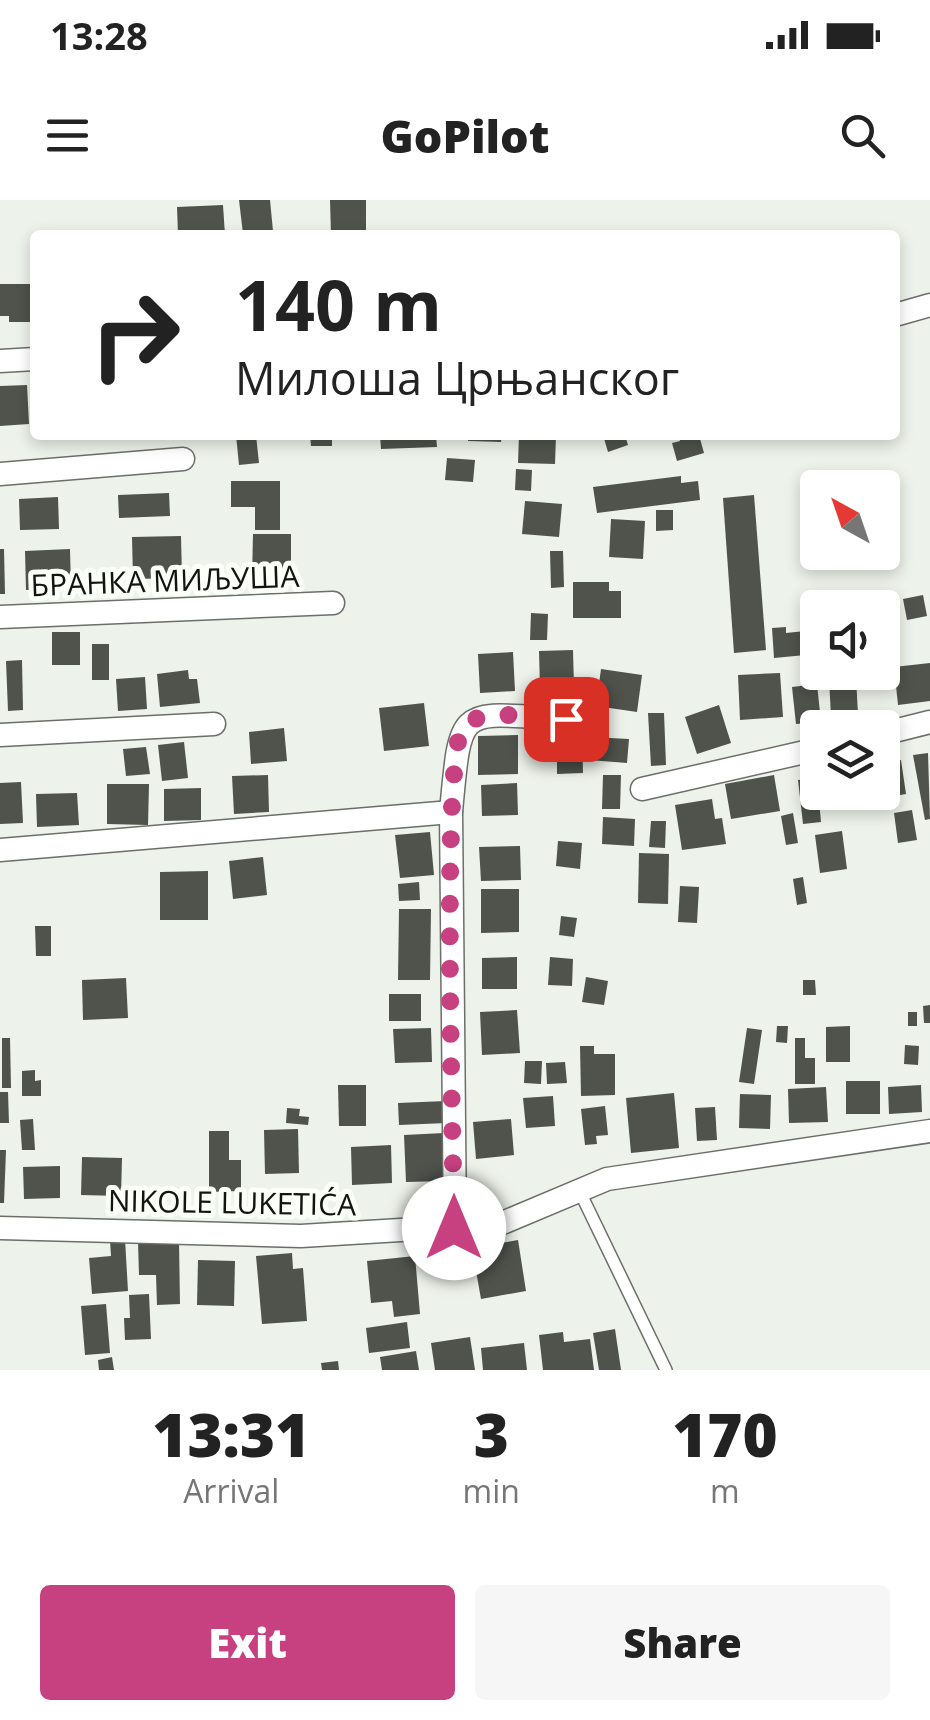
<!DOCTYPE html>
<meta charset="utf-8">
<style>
body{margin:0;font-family:"Open Sans",sans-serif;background:#f6f6f6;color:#222;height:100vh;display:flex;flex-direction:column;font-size:38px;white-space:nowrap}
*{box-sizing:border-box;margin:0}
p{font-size:32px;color:#767676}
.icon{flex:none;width:55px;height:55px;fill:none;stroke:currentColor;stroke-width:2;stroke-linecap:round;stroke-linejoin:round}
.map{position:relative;height:1170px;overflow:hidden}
.sheet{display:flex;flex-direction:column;background:#fff;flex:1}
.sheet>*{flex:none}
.hud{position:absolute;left:30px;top:30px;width:870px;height:210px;border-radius:10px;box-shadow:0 5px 15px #0003;background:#fff;color:#222;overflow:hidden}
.needle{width:65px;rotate:320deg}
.tools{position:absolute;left:800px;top:270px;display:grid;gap:20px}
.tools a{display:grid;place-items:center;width:100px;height:100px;border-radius:10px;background:#fff;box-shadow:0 5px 15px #0003;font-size:50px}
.pin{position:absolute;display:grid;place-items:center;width:85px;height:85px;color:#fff;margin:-42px;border-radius:20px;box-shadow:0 5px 15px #0006}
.me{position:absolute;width:110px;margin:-55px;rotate:0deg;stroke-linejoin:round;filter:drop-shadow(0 0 8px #0008)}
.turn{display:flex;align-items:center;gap:35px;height:210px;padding:0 40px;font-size:45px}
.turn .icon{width:130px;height:130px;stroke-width:2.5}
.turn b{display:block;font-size:70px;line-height:85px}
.eta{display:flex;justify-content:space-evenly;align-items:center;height:170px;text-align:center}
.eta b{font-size:60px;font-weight:800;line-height:70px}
.action{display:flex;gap:20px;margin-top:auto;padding:20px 40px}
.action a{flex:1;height:115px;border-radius:10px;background:#c74181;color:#fff;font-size:40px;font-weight:800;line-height:115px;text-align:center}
.action a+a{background:#f6f6f6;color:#222}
.status{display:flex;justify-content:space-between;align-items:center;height:70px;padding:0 50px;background:#fff;direction:ltr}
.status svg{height:28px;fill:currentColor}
header{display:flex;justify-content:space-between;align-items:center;height:130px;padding:0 40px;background:#fff;font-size:45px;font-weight:800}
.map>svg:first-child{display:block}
</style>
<div class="status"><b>13:28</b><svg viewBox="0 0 49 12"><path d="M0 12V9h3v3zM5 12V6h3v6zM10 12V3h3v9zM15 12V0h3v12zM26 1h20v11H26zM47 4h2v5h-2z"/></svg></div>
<header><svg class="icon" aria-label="menu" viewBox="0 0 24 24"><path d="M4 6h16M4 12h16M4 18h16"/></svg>GoPilot<svg class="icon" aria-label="search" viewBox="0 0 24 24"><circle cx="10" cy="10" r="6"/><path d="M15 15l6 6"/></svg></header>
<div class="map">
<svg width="930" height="1170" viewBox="0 0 930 1170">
<rect width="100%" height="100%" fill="#edf2ea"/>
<!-- building -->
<g fill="#4f534c">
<path d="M 239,0 L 270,0 L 273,31 L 243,34 Z"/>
<path d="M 330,0 L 366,0 L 366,35 L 331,35 Z"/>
<path d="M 223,5 L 225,35 L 178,35 L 177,7 Z"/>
<path d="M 0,84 L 35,84 L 35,122 L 9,122 L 9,116 L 0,116 Z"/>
<path d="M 27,185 L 29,224 L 0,226 L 0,186 Z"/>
<path d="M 236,235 L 256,235 L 259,263 L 239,265 Z"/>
<path d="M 310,235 L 332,235 L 332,246 L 311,246 Z"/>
<path d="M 380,235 L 436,235 L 437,247 L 381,249 Z"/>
<path d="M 468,235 L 502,235 L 501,242 L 468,241 Z"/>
<path d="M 519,235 L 556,235 L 555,264 L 518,263 Z"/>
<path d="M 603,235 L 625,235 L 628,245 L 608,252 Z"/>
<path d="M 678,235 L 699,235 L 704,253 L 677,261 L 672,243 L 680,241 Z"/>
<path d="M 447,258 L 475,260 L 473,282 L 445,280 Z"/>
<path d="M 516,269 L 532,270 L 531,291 L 515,290 Z"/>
<path d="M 681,276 L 681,283 L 698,281 L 700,300 L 597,313 L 593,287 Z"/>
<path d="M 231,281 L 280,281 L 280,330 L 255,330 L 255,307 L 231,307 Z"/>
<path d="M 818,287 L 818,317 L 809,317 L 807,288 Z"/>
<path d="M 169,293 L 170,316 L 119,318 L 118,295 Z"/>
<path d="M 754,295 L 766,450 L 734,453 L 723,298 Z"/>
<path d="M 58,297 L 59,329 L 20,330 L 19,299 Z"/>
<path d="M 525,301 L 562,304 L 559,337 L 522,334 Z"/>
<path d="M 656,310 L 673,310 L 673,330 L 656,331 Z"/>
<path d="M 611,319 L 645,321 L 643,359 L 609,357 Z"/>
<path d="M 253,334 L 291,334 L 291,378 L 252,378 Z"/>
<path d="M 181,336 L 182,378 L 133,379 L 132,337 Z"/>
<path d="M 0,349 L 4,349 L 5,394 L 0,394 Z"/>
<path d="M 70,349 L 71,389 L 26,390 L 25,351 Z"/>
<path d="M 550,351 L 563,351 L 564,387 L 551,388 Z"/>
<path d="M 573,382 L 609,382 L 609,391 L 621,391 L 621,418 L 573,418 Z"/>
<path d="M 923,395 L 927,416 L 907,420 L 903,399 Z"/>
<path d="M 531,413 L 548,414 L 547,440 L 530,440 Z"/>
<path d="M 786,427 L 786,433 L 815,430 L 816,454 L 774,458 L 772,428 Z"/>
<rect x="52" y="432" width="28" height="33"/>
<rect x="92" y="444" width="17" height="36"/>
<path d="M 573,450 L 574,488 L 540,489 L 539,451 Z"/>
<path d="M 513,452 L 515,491 L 480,493 L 478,454 Z"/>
<path d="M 22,460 L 23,510 L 8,511 L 6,461 Z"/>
<path d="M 930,463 L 930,501 L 898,505 L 894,467 Z"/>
<path d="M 601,469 L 642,475 L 637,512 L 596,506 Z"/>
<path d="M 188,470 L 189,479 L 197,479 L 200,503 L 160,507 L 157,474 Z"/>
<path d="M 780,473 L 783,517 L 740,520 L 738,475 Z"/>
<path d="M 145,477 L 147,509 L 118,511 L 116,479 Z"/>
<path d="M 856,477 L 858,514 L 831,516 L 829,479 Z"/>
<path d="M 817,484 L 821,522 L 796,524 L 792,487 Z"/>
<path d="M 424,503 L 429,546 L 384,551 L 379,508 Z"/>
<path d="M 719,505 L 731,543 L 697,554 L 685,517 Z"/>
<path d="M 648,513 L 664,513 L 666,565 L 651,566 Z"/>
<path d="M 284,528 L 287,561 L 251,564 L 249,532 Z"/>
<path d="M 582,528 L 583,573 L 557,574 L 557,529 Z"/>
<path d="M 518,535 L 518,574 L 478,575 L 478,536 Z"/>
<path d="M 591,537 L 629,539 L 627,563 L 589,560 Z"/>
<path d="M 184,542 L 188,578 L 162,581 L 158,545 Z"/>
<path d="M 146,547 L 150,574 L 126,576 L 123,549 Z"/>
<path d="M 928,553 L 930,619 L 925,620 L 913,555 Z"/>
<path d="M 901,560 L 906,594 L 860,602 L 859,592 L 882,592 L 882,563 Z"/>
<path d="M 268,575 L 269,612 L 234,614 L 232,576 Z"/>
<path d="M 603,575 L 621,575 L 620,609 L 602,609 Z"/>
<path d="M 774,575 L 780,611 L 731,619 L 725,584 Z"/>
<path d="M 818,578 L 818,592 L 828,592 L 828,599 L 819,600 L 821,622 L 803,624 L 798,580 Z"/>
<path d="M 21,582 L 23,623 L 0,624 L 0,583 Z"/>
<path d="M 517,583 L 518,615 L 482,616 L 481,585 Z"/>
<path d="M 107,584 L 149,584 L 148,625 L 107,624 Z"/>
<path d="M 201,588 L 201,620 L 164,621 L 164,589 Z"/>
<path d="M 77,593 L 79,625 L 37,627 L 36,594 Z"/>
<path d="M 712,599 L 715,619 L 722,618 L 726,644 L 682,650 L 675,605 Z"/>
<path d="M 912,610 L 917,640 L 898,643 L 894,613 Z"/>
<path d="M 793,613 L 798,643 L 786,645 L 781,616 Z"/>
<path d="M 603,617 L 635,619 L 634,646 L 602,644 Z"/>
<path d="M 651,621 L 666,621 L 665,648 L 649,647 Z"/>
<path d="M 842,631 L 847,669 L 820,673 L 815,635 Z"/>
<path d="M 430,632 L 434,675 L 400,678 L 395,635 Z"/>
<path d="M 558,641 L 582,643 L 580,669 L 556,666 Z"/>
<path d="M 520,646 L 521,680 L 481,681 L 479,647 Z"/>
<path d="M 639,653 L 669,654 L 668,704 L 638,703 Z"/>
<path d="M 263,657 L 267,695 L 233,699 L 229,661 Z"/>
<path d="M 208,671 L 208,720 L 160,720 L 160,672 Z"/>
<path d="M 803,677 L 807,703 L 797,705 L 793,679 Z"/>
<path d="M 419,682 L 420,700 L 399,701 L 398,684 Z"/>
<path d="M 680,686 L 699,687 L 697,723 L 678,722 Z"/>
<path d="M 481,689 L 519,689 L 519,732 L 481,733 Z"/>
<path d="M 399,709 L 431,709 L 430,780 L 398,780 Z"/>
<path d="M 561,716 L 577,718 L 574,737 L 559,735 Z"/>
<path d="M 35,726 L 51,726 L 51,756 L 36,756 Z"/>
<path d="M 517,757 L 517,789 L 482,789 L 482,758 Z"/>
<path d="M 550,757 L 573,759 L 572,786 L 548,785 Z"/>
<path d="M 586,777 L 608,781 L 604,805 L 582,802 Z"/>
<path d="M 126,778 L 128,818 L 83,820 L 82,780 Z"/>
<path d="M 803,780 L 815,780 L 816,795 L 803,795 Z"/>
<rect x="389" y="794" width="32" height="27"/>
<path d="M 930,805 L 930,823 L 924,823 L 923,806 Z"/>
<path d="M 517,810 L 520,853 L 482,855 L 480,812 Z"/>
<rect x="908" y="812" width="9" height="14"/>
<path d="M 777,826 L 788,826 L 787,843 L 776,842 Z"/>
<path d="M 850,826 L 850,862 L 826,862 L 826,827 Z"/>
<path d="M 431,828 L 432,862 L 395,863 L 393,829 Z"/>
<path d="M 747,828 L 762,830 L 754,884 L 739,882 Z"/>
<path d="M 2,838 L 10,838 L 11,888 L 2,888 Z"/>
<path d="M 795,838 L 805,838 L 805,858 L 815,858 L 815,884 L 795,884 Z"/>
<path d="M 905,845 L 919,846 L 918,865 L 904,864 Z"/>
<path d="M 580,846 L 594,846 L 594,854 L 615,854 L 615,895 L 581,896 Z"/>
<path d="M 525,861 L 542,861 L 541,884 L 524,883 Z"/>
<path d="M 565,862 L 567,883 L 547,884 L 546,863 Z"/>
<path d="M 35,870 L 35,881 L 41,880 L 41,896 L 22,896 L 22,871 Z"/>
<rect x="846" y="881" width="34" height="33"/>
<path d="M 338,885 L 366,885 L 366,926 L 339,926 Z"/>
<path d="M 921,885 L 922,912 L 889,914 L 888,887 Z"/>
<path d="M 826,887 L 828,922 L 789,923 L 788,889 Z"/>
<path d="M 0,892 L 8,892 L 9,923 L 0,923 Z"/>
<path d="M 674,893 L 679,948 L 631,953 L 626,898 Z"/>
<path d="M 740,894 L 771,895 L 770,929 L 739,928 Z"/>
<path d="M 553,896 L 555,926 L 526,928 L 523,898 Z"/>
<path d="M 446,901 L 447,923 L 399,925 L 398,903 Z"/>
<path d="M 605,906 L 608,935 L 596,936 L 597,944 L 585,945 L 581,909 Z"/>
<path d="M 715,907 L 717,940 L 697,941 L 695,908 Z"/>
<path d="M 287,908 L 300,909 L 299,916 L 309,917 L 308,925 L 286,923 Z"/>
<path d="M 33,919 L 35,950 L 22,950 L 20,920 Z"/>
<path d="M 511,919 L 514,955 L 476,959 L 473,922 Z"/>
<path d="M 298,929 L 299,973 L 265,974 L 264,930 Z"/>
<path d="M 209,931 L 229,931 L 229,960 L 241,960 L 241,991 L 209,992 Z"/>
<path d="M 444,933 L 446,981 L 406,982 L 404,935 Z"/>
<path d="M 391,945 L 392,983 L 352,985 L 351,947 Z"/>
<path d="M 0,950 L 6,950 L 4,1003 L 0,1003 Z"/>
<path d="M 82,957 L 122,958 L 121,996 L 81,995 Z"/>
<path d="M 60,966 L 60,998 L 24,999 L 23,967 Z"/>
<path d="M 125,1039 L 128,1091 L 92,1094 L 89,1058 L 111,1056 L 110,1040 Z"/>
<path d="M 518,1040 L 526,1091 L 481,1099 L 472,1048 Z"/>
<path d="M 179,1041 L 180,1104 L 157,1105 L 156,1075 L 139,1075 L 138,1042 Z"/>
<path d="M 292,1053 L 293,1069 L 303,1068 L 307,1121 L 262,1124 L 256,1056 Z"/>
<path d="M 415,1056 L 420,1114 L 394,1117 L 392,1101 L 371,1103 L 367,1061 Z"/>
<path d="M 198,1060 L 235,1061 L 234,1106 L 197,1105 Z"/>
<path d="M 149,1094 L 151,1139 L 125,1140 L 124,1118 L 130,1118 L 129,1095 Z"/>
<path d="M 106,1104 L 110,1153 L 85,1155 L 81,1106 Z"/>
<path d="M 407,1122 L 410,1148 L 369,1153 L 366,1128 Z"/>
<path d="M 615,1129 L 621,1170 L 599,1170 L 593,1133 Z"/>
<path d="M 563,1132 L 564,1142 L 590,1139 L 594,1170 L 543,1170 L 539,1135 Z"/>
<path d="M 470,1137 L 475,1170 L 435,1170 L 431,1143 Z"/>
<path d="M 524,1143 L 527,1170 L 483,1170 L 481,1148 Z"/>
<path d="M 416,1151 L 419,1170 L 382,1170 L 380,1157 Z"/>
<path d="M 112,1157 L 114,1170 L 99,1170 L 98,1160 Z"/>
<path d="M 338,1161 L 339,1170 L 322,1170 L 321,1163 Z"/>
</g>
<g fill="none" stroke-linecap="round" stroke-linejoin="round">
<!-- service casing -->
<g stroke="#6b6f68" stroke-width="14">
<path id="service" d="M 578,988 L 666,1170"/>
</g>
<!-- minor casing -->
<g stroke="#6b6f68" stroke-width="25">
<g id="minor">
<path d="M 895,115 L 930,105"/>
<path d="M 0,161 L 35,159"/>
<path d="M 0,274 L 183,259"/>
<path d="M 0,417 L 333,403"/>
<path d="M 882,534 L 930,522"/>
<path d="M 0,535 L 214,524"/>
<path d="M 642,589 L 818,549"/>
<path d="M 0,650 L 451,612"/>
<path d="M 0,1028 L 301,1036 L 500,1024 L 607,979 L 930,931"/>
<path d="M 455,1028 L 451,612 C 461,502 458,513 566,519"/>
</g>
</g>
<!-- service -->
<use href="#service" stroke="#fff" stroke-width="11"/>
<!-- minor -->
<use href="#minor" stroke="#fff" stroke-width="22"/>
</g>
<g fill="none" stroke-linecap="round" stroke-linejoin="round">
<!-- route -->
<path stroke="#c74181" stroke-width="18" stroke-dasharray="0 32.4" d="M 454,1028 C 454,960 440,558 463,527 C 477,507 543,518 566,519"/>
</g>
<g text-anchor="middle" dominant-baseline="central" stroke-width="10" stroke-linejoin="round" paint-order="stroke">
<!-- street labels -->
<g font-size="30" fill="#131412" stroke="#fafff7">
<text transform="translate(165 380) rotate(-2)">БРАНКА МИЉУША</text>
<text transform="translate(232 1002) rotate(1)">NIKOLE LUKETIĆA</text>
</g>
</g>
</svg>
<div class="tools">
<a><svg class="needle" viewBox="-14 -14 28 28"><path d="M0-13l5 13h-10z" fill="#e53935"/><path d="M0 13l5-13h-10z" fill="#767676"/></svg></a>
<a><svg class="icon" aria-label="sound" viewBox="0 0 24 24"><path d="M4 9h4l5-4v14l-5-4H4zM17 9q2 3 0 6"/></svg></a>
<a><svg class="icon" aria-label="layers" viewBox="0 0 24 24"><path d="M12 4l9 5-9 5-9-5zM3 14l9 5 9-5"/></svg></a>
</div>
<div class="pin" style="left:566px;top:519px;background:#d93025"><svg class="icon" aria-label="arrive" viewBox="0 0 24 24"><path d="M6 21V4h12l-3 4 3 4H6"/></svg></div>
<svg class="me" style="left:454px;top:1028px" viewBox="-20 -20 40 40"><circle r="19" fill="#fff"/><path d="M0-13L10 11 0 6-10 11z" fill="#c74181"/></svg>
<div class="hud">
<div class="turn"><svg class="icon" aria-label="right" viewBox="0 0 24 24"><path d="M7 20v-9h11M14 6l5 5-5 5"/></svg><div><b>140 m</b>Милоша Црњанског</div></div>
</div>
</div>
<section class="sheet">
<div class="eta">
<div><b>13:31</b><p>Arrival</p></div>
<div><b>3</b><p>min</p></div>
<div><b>170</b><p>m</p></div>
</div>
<div class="action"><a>Exit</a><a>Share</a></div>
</section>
